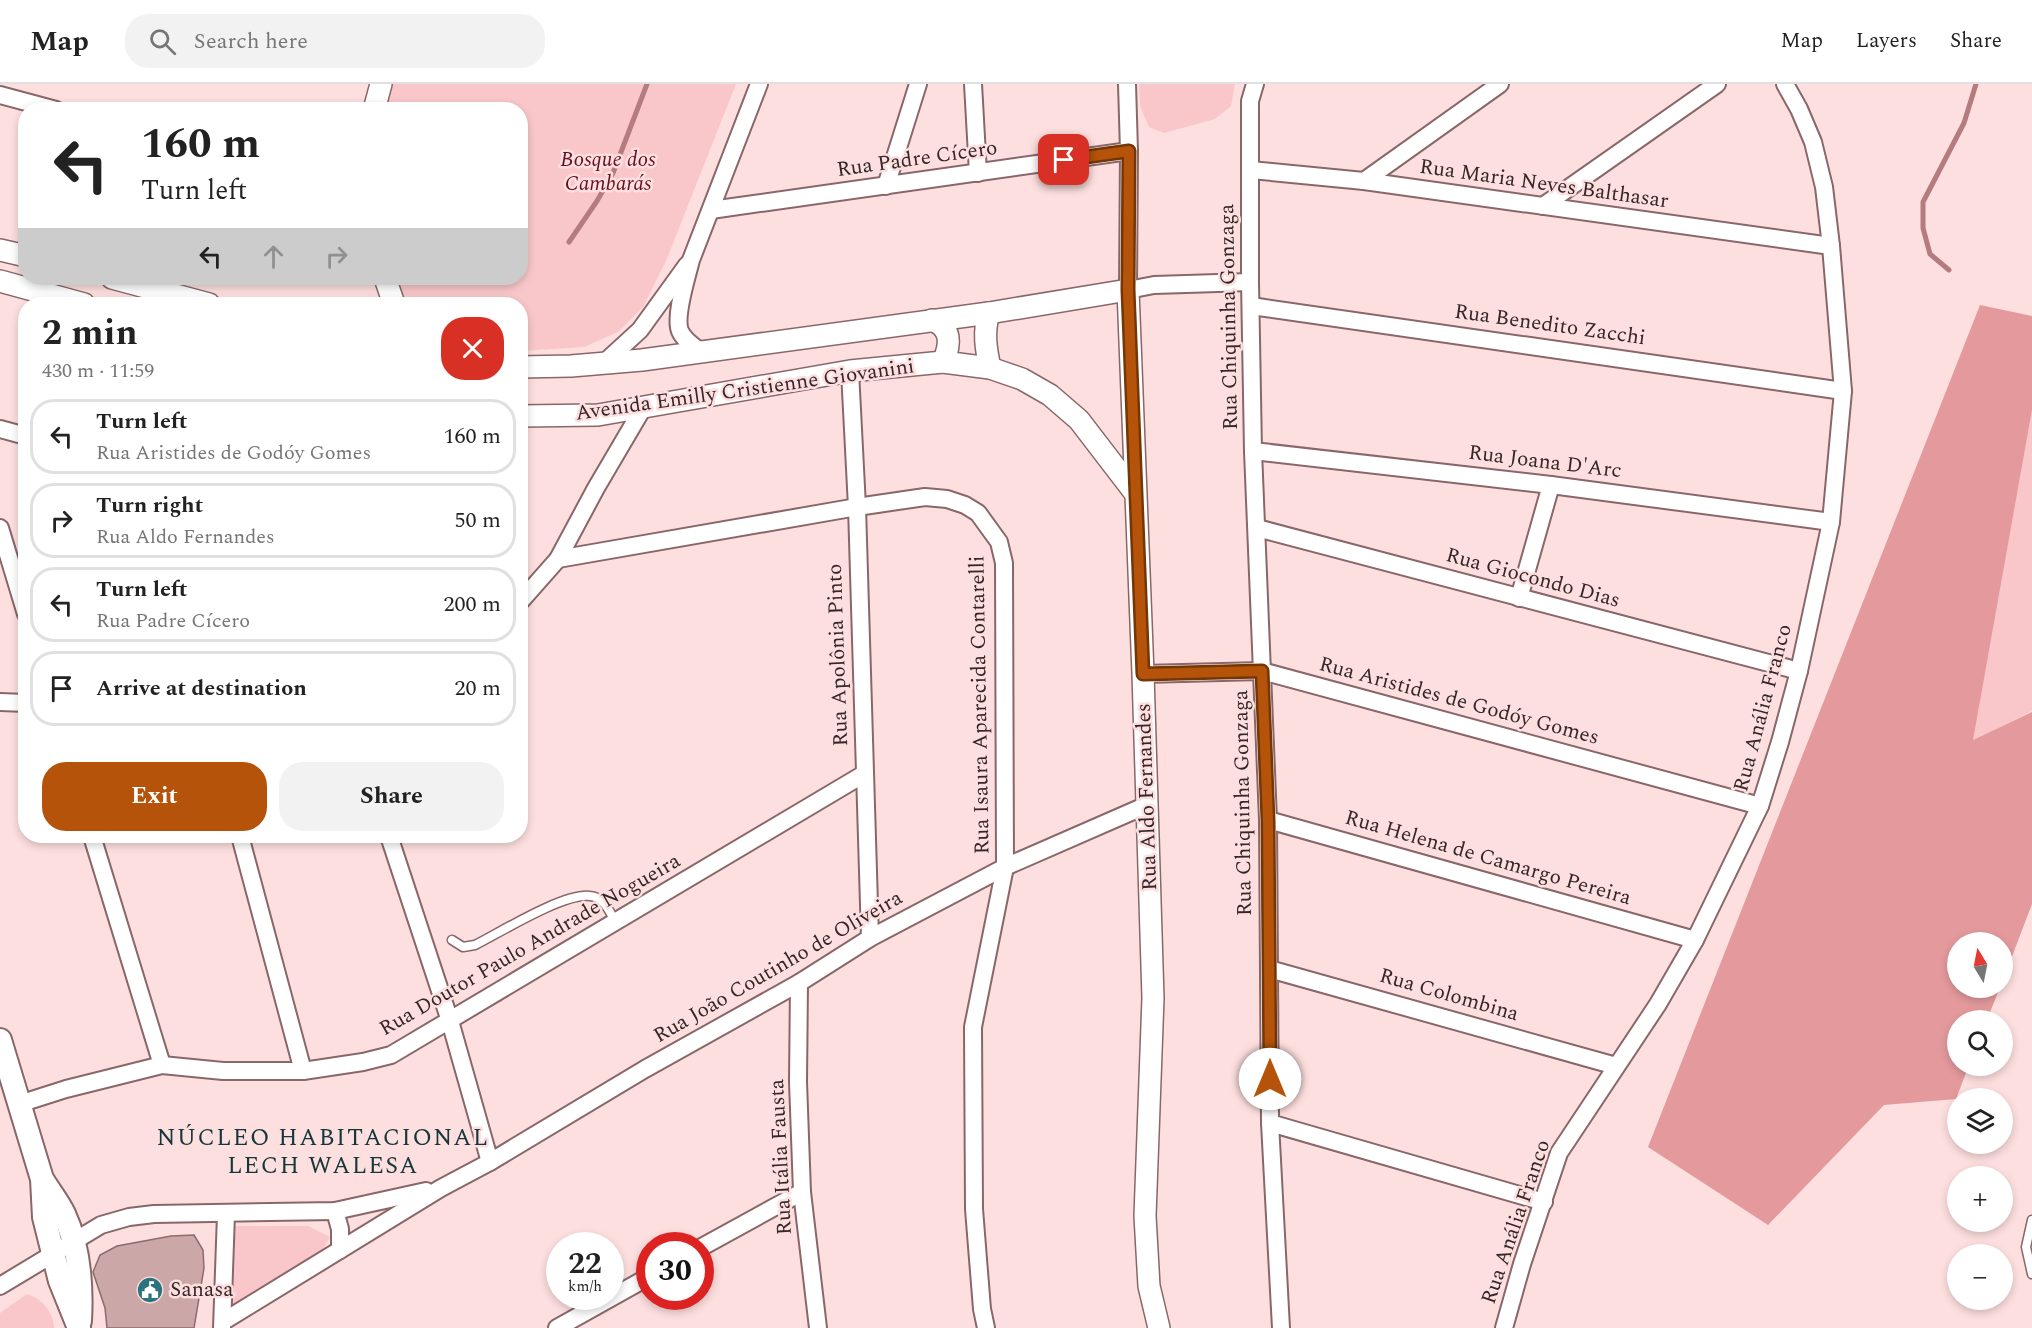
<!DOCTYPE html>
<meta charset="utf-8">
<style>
body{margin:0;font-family:Spectral,serif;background:#f2f2f2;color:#222;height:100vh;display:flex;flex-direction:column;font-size:22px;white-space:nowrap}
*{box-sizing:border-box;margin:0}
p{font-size:20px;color:#767676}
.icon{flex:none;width:33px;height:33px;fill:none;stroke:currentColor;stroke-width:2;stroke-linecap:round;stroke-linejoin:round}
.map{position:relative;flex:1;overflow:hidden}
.details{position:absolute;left:18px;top:213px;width:510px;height:546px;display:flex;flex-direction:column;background:#fff;border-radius:24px;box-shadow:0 3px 9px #0003}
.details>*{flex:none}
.banner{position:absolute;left:18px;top:18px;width:510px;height:183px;border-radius:24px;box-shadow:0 3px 9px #0003;background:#fff;color:#222;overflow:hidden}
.needle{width:39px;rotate:350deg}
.buttons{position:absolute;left:1947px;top:848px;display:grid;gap:12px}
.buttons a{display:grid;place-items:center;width:66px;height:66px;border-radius:50%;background:#fff;box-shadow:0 3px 9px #0003;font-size:30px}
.speed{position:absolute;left:546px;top:1148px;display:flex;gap:12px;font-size:30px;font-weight:700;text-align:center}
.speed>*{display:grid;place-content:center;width:78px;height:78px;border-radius:50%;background:#fff;box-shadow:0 3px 9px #0003;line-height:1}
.speed small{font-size:15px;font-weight:400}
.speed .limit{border:9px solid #d22;background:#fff;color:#111}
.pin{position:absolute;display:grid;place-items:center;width:51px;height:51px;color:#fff;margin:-26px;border-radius:12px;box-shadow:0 3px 9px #0006}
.me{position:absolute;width:66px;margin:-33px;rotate:0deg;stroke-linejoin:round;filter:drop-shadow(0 0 4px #0008)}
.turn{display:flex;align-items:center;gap:21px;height:126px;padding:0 24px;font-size:27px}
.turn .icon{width:78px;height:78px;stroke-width:2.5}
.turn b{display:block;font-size:42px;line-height:51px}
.lanes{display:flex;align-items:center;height:57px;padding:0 24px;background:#0003;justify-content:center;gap:30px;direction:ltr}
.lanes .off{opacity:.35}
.round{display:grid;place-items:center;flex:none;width:63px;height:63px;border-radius:24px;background:#f2f2f2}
.headline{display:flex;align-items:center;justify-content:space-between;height:102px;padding:0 24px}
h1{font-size:36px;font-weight:700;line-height:45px}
.cta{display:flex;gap:12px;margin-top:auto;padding:12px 24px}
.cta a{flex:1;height:69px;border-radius:24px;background:#b45309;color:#fff;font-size:24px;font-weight:700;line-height:69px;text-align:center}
.cta a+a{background:#f2f2f2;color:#222}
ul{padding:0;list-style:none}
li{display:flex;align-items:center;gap:18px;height:75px;margin:0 12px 9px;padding:0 12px;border:3px solid #e0e0e0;border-radius:24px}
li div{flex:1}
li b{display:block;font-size:22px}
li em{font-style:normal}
header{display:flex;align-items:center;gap:36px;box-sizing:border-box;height:84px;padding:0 30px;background:#fff;border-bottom:2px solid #e0e0e0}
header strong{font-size:28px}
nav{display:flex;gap:33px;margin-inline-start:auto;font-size:21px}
.search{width:420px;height:54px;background:#f2f2f2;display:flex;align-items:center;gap:15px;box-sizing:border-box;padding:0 21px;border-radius:24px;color:#767676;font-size:22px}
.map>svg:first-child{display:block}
</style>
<header>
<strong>Map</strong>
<div class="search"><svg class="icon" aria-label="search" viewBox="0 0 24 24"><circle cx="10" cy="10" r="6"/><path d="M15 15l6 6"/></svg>Search here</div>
<nav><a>Map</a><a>Layers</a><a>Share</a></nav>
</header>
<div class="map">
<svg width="2032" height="1244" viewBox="0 0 2032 1244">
<rect width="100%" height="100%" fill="#fedfdf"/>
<!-- green -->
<g fill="#f9c7c9">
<path d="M 391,0 L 736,0 L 666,177 L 643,223 L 618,248 L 584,263 L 521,267 L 520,220 L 404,220 L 395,194 L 520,194 L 520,26 L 382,26 Z"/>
<path d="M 1139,0 L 1235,0 L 1231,22 L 1215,35 L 1164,49 L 1149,43 L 1140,22 Z"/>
<path d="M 2032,326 L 2032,627 L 1972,657 Z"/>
<path d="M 232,1142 L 308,1142 L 330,1153 L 317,1176 L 230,1226 Z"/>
<path d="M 27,1210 C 43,1215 53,1228 54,1244 L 0,1244 L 0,1229 Z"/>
</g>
<!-- forest -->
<path fill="#e49a9d" d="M 1980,221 L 2032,232 L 2032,326 L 1973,656 L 2032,628 L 2032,820 L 2003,896 L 2002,858 L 1958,858 L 1958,903 L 2000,903 L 1987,936 L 1958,936 L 1958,981 L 1969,981 L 1956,1015 L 1884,1021 L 1768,1141 L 1648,1063 Z"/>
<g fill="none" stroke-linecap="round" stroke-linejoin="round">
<!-- stream -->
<g stroke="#b47c7e" stroke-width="5">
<path d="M 569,158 L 597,117 L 613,89 L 647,0"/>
<path d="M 1949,186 L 1930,170 L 1923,144 L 1923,118 L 1964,39 L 1976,0"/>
</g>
</g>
<!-- building -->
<path fill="#cca7a8" stroke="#8d6b6c" stroke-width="1.5" d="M 194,1151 L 203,1166 L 204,1184 L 194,1244 L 107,1244 L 105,1224 L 93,1188 L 100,1171 L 117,1162 L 171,1152 Z"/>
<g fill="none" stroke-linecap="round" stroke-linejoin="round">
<!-- service casing -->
<g stroke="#896768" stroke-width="11">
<g id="service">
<path d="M 452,856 L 463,863 L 475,861 C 501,848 563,809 590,812 C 604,813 609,827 615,837"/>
<path d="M 2032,1136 L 2026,1163 L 2032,1190"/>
</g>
</g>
<!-- minor casing -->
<g stroke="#896768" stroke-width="20">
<g id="minor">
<path d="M 973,0 L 978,89"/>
<path d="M 1127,0 L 1129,67 L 1128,206 L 1154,201 L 1250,198"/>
<path d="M 1255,0 L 1250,17 L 1250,198 L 1253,367 L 1268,736 L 1270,1039 L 1281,1244"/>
<path d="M 0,11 L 56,26"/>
<path d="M 1251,86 L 1364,97 L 1831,162"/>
<path d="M 1364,97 L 1500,0"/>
<path d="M 886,102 L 918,0"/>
<path d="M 1543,122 L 1717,0"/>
<path d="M 711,126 L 1129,67"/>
<path d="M 1251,222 L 1843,307"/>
<path d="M 700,267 C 693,262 684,256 680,247 C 674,232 687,193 691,176 L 759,0"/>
<path d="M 604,279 L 640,246 L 687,181"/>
<path d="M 850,287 L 857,423 L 870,854"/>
<path d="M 0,345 L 26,352"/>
<path d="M 1253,367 L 1551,401 L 1831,438"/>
<path d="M 0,444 L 26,530"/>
<path d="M 1257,444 L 1799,587"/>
<path d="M 558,475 L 857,423 L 925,413 L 947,415 L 965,421 L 978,429 L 999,458 L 1004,479 L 1005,783 L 973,943 L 974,1125 L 982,1225 L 986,1244"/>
<path d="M 1519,514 L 1551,401"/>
<path d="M 520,518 L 558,475 L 596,404 L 643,324"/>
<path d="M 1143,590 L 1262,587 L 1760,722"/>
<path d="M 0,618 L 26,619"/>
<path d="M 1268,736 L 1695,856"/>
<path d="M 92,752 L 162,981"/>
<path d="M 240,752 L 303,987"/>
<path d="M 389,752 L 450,937 L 490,1078"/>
<path d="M 1269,885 L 1616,982"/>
<path d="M 799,899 L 798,998 L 802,1108 L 818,1244"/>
<path d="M 19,1020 L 66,1005 L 162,981 L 223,987 L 303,987 L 363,978 L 391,971 L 864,690"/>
<path d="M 1270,1039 L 1544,1118"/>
<path d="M 335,1127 L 340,1145 L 340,1166"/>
<path d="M 700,1164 L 802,1108"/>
<path d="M 0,1202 L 101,1141 L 129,1133 L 154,1130 L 335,1127 L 426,1107"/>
<path d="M 224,1237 L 441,1104 L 490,1078 L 645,985 L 799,899 L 870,854 L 1005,783 L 1147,721"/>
<path d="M 222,1244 L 226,1130"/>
<path d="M 557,1244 L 650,1192"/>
<path d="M 1504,1244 L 1522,1180 L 1559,1069 L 1658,920 L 1695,856 L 1760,722 L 1780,658 L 1799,587 L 1831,438 L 1843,307 L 1831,162 L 1824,103 L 1813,58 L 1799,25 L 1785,0"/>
</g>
</g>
<!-- tertiary casing -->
<g stroke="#896768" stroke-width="24">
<g id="tertiary">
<path d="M 374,26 L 381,0"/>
<path d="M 0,166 L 26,172"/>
<path d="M 112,194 L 209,220"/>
<path d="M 385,194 L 394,220"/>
<path d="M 0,197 L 84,220"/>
<path d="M 989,229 C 983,248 986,265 990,284"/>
<path d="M 932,236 C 952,244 951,260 943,278"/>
<path d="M 520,283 L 571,282 L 642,276 L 989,229 L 1128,206 L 1143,590 L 1153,914 L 1145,1132 L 1149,1202 L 1159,1244"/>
<path d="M 520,332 L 598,331 L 850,287 L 943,278 L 990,284 L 1022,295 L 1050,311 L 1079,336 L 1135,409"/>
</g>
</g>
<!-- secondary casing -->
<g stroke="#896768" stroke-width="26">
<g id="secondary">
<path d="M 0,956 L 42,1095 L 44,1133 L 60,1197 L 79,1244"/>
<path d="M 44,1098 C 50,1108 59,1119 64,1130 C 79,1162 82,1201 80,1237"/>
</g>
</g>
<!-- service -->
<use href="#service" stroke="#fff" stroke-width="8"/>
<!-- minor -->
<use href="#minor" stroke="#fff" stroke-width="16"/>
<!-- tertiary -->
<use href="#tertiary" stroke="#fff" stroke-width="21"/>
<!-- secondary -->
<use href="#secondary" stroke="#fff" stroke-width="22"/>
</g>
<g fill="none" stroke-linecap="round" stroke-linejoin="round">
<!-- route casing -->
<g stroke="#753606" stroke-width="15">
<path id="route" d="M 1064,76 L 1129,67 L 1128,206 L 1143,590 L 1262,587 L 1268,736 L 1270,995"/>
</g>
<!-- route -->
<use href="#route" stroke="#b45309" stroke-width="10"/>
</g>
<!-- icons -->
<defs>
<g id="civic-disc" transform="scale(1.35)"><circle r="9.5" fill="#2b747d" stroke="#fedfdf"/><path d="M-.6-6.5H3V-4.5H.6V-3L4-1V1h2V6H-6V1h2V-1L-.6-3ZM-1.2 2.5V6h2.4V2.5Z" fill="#fff"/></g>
</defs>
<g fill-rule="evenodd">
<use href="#civic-disc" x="150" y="1206"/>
</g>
<g text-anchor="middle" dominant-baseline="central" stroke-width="5" stroke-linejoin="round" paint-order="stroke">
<!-- street labels -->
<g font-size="21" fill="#352727" stroke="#fedfdf">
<text transform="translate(917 75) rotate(-8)">Rua Padre Cícero</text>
<text transform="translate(1544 100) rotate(8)">Rua Maria Neves Balthasar</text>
<text transform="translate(1229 233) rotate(-91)">Rua Chiquinha Gonzaga</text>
<text transform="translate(1550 241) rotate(8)">Rua Benedito Zacchi</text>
<text transform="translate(745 306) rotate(-8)">Avenida Emilly Cristienne Giovanini</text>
<text transform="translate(1545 378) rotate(7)">Rua Joana D'Arc</text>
<text transform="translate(1533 494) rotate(15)">Rua Giocondo Dias</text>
<text transform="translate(838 571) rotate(-92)">Rua Apolônia Pinto</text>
<text transform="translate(1459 617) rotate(15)">Rua Aristides de Godóy Gomes</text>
<text transform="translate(980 621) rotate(-91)">Rua Isaura Aparecida Contarelli</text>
<text transform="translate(1763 624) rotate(-75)">Rua Anália Franco</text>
<text transform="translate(1147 713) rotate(-92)">Rua Aldo Fernandes</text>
<text transform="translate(1243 719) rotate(-91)">Rua Chiquinha Gonzaga</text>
<text transform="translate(1488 774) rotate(16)">Rua Helena de Camargo Pereira</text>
<text transform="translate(530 861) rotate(-30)">Rua Doutor Paulo Andrade Nogueira</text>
<text transform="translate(778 883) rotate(-30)">Rua João Coutinho de Oliveira</text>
<text transform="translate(1449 911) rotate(16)">Rua Colombina</text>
<text transform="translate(781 1073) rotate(-93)">Rua Itália Fausta</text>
<text transform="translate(1516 1138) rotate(-71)">Rua Anália Franco</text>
</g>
<!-- park labels -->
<g font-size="21" font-style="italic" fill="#650e1f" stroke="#fedfdf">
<text x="608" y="76">Bosque dos<tspan x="608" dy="24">Cambarás</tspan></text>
</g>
<!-- poi labels -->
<g font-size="21" fill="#352727" stroke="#fedfdf" text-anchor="start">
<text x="170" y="1206">Sanasa</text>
</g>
<!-- quarter labels -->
<g font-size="24" letter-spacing="1.5" fill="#13363a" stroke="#fedfdf">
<text x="323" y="1054">NÚCLEO HABITACIONAL<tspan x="323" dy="28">LECH WALESA</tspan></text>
</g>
</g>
</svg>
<div class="buttons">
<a><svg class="needle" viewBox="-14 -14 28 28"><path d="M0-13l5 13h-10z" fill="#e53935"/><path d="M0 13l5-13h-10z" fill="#767676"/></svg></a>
<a><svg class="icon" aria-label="search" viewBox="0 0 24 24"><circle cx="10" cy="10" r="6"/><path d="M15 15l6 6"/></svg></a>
<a><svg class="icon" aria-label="layers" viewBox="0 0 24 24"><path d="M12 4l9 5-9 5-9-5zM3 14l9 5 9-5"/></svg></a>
<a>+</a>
<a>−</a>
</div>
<div class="speed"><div>22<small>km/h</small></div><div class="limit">30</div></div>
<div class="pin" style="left:1064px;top:76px;background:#d93025"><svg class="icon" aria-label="arrive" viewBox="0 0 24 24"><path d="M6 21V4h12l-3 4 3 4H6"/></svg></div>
<svg class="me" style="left:1270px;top:995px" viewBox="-20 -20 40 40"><circle r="19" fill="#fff"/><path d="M0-13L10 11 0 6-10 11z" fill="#b45309"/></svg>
<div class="banner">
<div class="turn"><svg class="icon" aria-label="left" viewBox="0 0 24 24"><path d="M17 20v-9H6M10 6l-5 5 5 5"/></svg><div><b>160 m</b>Turn left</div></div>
<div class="lanes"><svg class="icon" aria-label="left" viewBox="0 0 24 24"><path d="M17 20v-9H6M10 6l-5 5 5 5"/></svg><svg class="icon off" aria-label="ahead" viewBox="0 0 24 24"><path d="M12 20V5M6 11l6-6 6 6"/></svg><svg class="icon off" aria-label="right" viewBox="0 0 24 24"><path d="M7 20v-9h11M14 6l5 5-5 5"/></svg></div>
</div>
<section class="details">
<div class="headline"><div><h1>2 min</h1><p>430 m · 11:59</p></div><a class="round" style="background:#d93025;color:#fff"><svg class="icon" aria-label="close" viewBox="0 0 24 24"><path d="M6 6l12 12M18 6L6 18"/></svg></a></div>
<ul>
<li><svg class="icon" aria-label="left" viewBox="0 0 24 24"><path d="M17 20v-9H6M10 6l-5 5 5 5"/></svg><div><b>Turn left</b><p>Rua Aristides de Godóy Gomes</p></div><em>160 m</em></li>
<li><svg class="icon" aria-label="right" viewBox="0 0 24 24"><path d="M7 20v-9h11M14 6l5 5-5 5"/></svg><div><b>Turn right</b><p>Rua Aldo Fernandes</p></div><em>50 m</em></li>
<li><svg class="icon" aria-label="left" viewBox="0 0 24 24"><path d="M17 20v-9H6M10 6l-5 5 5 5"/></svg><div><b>Turn left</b><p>Rua Padre Cícero</p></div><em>200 m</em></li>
<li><svg class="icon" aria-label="arrive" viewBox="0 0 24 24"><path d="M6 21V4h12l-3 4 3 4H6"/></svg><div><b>Arrive at destination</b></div><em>20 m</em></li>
</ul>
<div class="cta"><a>Exit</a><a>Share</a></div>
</section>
</div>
